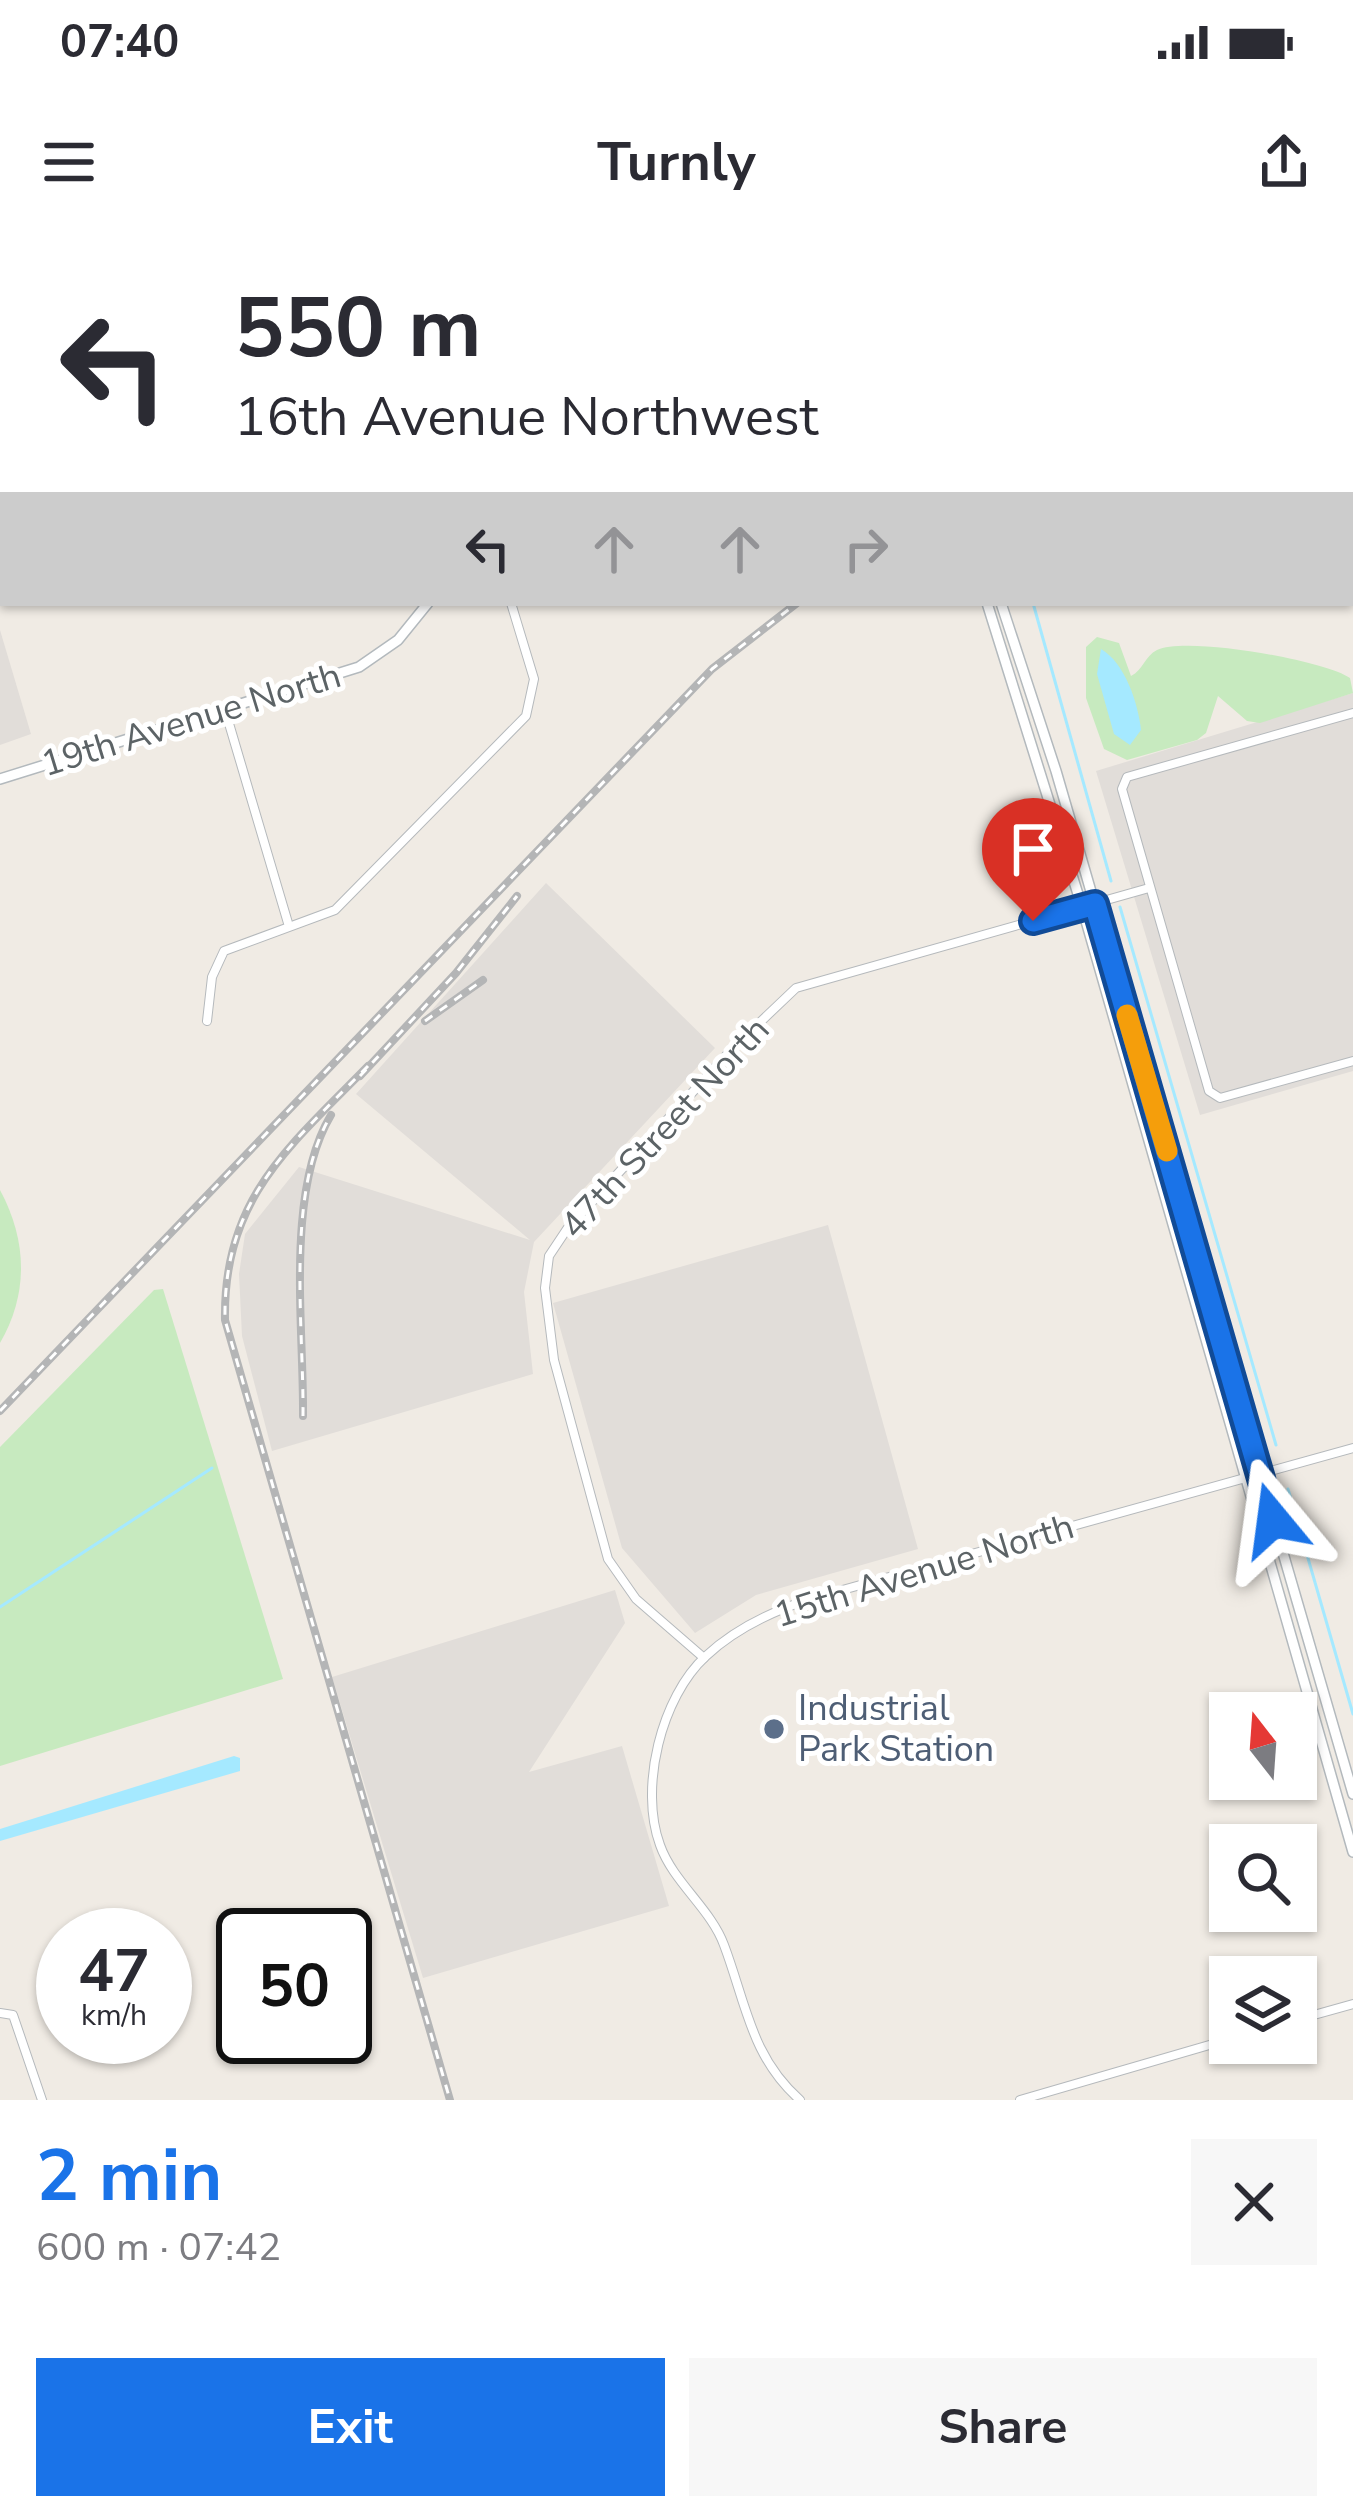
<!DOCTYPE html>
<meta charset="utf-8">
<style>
body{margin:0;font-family:"Nunito Sans",sans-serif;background:#f7f7f7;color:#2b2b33;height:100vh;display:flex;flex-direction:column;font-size:45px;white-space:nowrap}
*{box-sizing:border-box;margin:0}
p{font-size:39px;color:#7c7c81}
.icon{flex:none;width:66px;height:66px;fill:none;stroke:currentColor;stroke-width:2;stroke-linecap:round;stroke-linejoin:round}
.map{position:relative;height:1860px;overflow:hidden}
.sheet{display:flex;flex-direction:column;background:#fff;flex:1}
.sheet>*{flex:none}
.top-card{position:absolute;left:0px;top:0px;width:1353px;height:366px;box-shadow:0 3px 9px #0004;background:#fff;color:#2b2b33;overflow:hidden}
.needle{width:78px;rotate:343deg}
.controls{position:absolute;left:1209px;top:1452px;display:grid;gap:24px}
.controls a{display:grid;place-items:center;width:108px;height:108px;border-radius:0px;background:#fff;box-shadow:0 3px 9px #0004;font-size:60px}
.speed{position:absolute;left:36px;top:1668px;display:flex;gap:24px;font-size:60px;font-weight:700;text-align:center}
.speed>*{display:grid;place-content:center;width:156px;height:156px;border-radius:50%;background:#fff;box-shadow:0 3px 9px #0004;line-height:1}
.speed small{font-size:30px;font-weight:400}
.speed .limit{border:6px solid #111;border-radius:18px;background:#fff;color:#111}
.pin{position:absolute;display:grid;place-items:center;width:102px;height:102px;color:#fff;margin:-123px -51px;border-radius:50% 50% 50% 0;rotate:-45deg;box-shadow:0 0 12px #0007}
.pin .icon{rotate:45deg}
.me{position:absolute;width:132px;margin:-66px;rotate:344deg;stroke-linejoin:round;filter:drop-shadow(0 0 9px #0008)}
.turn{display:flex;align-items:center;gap:42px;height:252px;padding:0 36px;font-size:54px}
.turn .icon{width:156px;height:156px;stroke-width:2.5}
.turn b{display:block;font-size:84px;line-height:102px}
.lanes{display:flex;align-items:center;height:114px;padding:0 36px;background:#0003;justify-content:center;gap:60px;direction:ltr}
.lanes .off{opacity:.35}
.round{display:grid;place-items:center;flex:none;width:126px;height:126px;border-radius:0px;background:#f7f7f7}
.overview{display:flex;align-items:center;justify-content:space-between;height:204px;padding:0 36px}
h1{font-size:72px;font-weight:700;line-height:90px;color:#1a73e8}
.primary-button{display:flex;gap:24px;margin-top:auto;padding:24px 36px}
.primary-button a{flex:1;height:138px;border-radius:0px;background:#1a73e8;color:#fff;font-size:48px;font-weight:700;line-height:138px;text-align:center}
.primary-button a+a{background:#f7f7f7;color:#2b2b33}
.status{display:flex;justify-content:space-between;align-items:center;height:84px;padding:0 60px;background:#fff;direction:ltr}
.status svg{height:33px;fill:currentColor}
header{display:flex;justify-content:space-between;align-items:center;height:156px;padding:0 36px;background:#fff;font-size:54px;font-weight:700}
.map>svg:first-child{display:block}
</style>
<div class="status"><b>07:40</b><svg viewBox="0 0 49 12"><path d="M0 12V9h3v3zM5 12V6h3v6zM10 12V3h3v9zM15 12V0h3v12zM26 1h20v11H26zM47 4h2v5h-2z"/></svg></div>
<header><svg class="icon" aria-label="menu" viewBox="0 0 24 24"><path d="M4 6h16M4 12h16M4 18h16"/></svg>Turnly<svg class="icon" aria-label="share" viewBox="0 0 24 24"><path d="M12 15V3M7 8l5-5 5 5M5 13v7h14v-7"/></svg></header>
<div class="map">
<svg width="1353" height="1860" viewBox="0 0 1353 1860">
<rect width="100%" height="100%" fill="#f0ebe4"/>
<!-- industrial -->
<g fill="#e1ddd9">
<path d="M 0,390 L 31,494 L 0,505 Z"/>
<path d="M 1353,453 L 1353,831 L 1200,875 L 1096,531 Z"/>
<path d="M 546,643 L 715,808 L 534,1002 L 524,1052 L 533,1134 L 272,1211 L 242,1096 L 239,1034 L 245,994 L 299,927 L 530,1000 L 356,854 Z"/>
<path d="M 828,985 L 918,1309 L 756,1355 L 695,1393 L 622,1308 L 553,1063 Z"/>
<path d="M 615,1350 L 625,1383 L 529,1532 L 622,1506 L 669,1666 L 423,1738 L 332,1437 Z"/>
</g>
<!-- green -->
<g fill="#c7eabf">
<path d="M 1097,397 L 1119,403 L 1131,436 C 1143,430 1145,416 1157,410 C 1187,396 1323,420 1350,438 L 1353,453 L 1260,483 L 1247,481 L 1218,456 L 1206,493 L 1197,500 L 1127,520 L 1104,509 L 1086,458 L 1086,407 Z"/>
<path d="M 0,950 C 27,1000 29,1053 0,1103 Z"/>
<path d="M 163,1049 L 283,1439 L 0,1526 L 0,1207 L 154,1050 Z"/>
</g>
<!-- water -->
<g fill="#a5e9ff">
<path d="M 1101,409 C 1125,423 1138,463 1141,490 L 1130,505 L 1114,494 L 1097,434 Z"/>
<path d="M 234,1516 L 240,1518 L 240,1531 L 0,1601 L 0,1589 Z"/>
</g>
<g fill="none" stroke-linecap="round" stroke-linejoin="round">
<!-- stream -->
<g stroke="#a5e9ff" stroke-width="3">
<path d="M 291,0 L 291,3"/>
<path d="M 925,0 L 926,3"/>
<path d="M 148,3 L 148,0"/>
<path d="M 1033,363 L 1111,641"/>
<path d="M 1120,667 L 1276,1205"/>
<path d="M 1288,1249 L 1353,1474"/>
<path d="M 0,1367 L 212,1228"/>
</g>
<!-- street casing -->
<g stroke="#b5b9bc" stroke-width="10">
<g id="street">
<path d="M 880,0 L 881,3"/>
<path d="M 225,470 L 288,683"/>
<path d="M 1353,473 L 1127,537 L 1122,549 L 1209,851 L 1220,858 L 1353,821"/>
<path d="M 207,781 L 212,737 L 224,711 L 335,670 L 526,476 L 534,439 L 511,363"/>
<path d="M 704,1418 L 636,1359 L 608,1319 L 554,1120 L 545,1048 L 549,1016 L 567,989 L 734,807 L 796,748 L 1149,648"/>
<path d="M 0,1773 L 13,1775 L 42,1860"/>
<path d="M 1296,1780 L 1353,1764"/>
<path d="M 800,1860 C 751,1817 746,1763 724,1705 C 711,1669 673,1642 660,1605 C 639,1548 661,1457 706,1416 C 735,1389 773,1371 810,1359 L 1353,1208"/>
<path d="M 1020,1860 L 1230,1799"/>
</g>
</g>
<!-- secondary casing -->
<g stroke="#b3b9bd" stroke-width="12">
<g id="secondary">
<path d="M 1079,0 L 1093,3"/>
<path d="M 996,3 L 1023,0"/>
<path d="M 1350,116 L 1353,116"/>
<path d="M 987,363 L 1082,667 L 1353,1612"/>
<path d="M 1001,363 L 1056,531 L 1353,1554"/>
<path d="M 0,539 L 359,427 L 398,400 L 428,363"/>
</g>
</g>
<!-- street -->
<use href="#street" stroke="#fff" stroke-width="8"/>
<!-- secondary -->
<use href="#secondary" stroke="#fff" stroke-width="9"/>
<!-- rail casing -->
<g stroke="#b4b5b6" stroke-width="8">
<g id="rail">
<path d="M 0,102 L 3,102"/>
<path d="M 1350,362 L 1353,362"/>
<path d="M 425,781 L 483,740"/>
<path d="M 368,826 C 289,907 223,958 225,1080 L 450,1860"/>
<path d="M 360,836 L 456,733 L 517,656"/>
<path d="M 0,1171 L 712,429 L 797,363"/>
<path d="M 303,1176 C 304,1087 285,952 331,875"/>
</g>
</g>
<!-- rail -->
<use href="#rail" stroke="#fff" stroke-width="3" stroke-dasharray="9" stroke-linecap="butt"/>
</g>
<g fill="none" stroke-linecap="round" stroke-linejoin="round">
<!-- route casing -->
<g stroke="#114b97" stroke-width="30">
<path id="route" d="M 1033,681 L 1095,664 L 1273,1280"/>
</g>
<!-- route -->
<use href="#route" stroke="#1a73e8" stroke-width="21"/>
<!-- slow -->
<path stroke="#f59e0b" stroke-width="21" d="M 1127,775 L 1167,911"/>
</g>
<!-- markers -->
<circle fill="#5c6f8a" stroke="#fff" stroke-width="4.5" cx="774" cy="1489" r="12"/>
<g text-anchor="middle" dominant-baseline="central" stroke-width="10" stroke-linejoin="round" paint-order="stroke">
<!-- street labels -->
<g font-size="36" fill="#5c6366" stroke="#fff">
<text transform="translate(191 480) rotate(-17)">19th Avenue North</text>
<text transform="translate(665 888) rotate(-47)">47th Street North</text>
<text transform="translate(924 1331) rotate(-17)">15th Avenue North</text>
</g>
<!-- service labels -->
<g font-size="36" fill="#4e5e75" stroke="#fff" text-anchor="start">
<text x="798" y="1468">Industrial<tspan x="798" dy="41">Park Station</tspan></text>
</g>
</g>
</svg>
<div class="controls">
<a><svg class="needle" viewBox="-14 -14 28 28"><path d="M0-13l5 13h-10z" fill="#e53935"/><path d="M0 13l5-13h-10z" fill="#7c7c81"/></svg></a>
<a><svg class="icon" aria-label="search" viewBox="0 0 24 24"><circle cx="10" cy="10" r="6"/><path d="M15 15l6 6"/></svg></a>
<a><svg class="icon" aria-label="layers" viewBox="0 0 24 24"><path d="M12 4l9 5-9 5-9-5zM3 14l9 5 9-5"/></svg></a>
</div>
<div class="speed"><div>47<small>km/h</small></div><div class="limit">50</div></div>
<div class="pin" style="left:1033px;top:681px;background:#d93025"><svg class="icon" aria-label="arrive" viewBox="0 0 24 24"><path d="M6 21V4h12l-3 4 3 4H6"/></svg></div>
<svg class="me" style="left:1273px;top:1280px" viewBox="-20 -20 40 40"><path d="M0-17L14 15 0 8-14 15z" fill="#1a73e8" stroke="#fff" stroke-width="4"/></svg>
<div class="top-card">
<div class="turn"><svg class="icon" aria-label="left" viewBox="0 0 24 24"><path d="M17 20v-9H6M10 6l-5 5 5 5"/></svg><div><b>550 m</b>16th Avenue Northwest</div></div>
<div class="lanes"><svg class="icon" aria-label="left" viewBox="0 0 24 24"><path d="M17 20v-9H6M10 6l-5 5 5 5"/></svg><svg class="icon off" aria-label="ahead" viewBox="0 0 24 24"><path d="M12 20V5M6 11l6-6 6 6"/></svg><svg class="icon off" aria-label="ahead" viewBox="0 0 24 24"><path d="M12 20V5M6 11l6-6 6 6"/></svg><svg class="icon off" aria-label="right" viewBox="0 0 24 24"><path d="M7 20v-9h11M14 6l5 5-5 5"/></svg></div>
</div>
</div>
<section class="sheet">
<div class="overview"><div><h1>2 min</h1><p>600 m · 07:42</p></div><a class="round"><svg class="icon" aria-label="close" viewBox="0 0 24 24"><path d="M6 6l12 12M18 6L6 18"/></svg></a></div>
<div class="primary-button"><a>Exit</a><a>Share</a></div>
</section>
